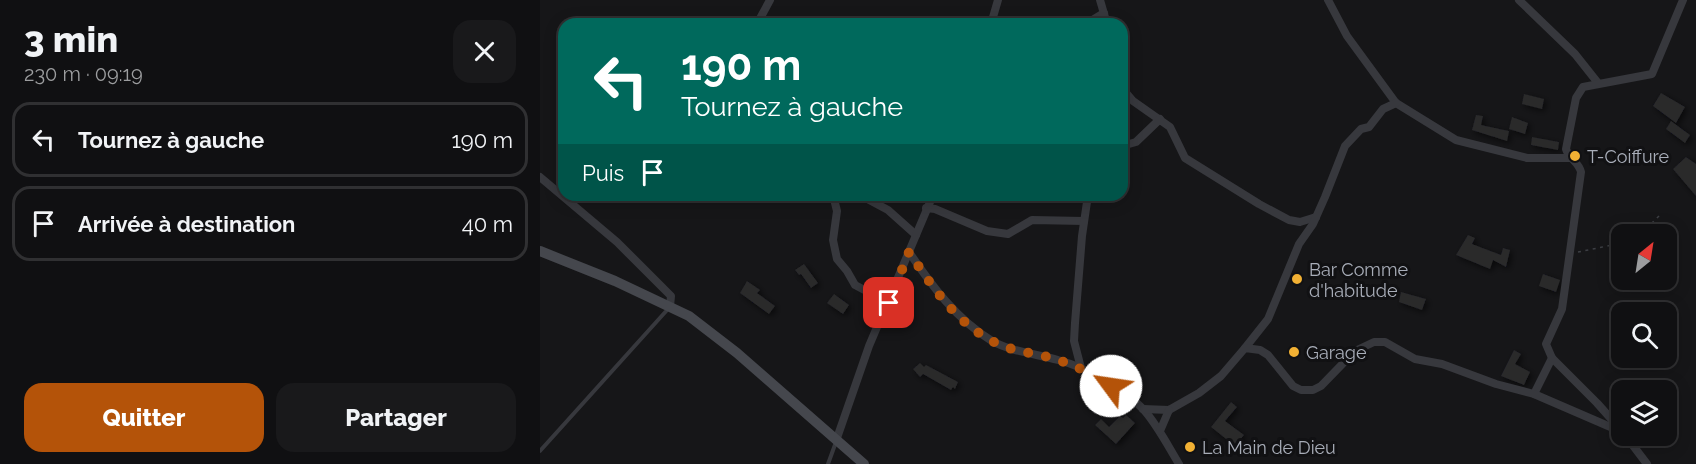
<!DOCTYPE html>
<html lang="fr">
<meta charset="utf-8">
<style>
body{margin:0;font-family:Raleway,sans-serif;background:#19191b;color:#f1f3f6;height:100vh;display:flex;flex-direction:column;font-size:22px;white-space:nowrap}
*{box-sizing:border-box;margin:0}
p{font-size:20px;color:#9c9d9f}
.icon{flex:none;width:33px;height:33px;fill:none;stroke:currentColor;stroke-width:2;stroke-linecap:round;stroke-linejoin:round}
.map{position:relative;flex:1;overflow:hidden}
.side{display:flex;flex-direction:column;background:#101012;width:540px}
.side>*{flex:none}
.guide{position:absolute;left:18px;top:18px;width:570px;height:183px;border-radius:18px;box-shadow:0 3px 15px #0003,0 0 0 2px #303032;background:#00695c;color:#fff;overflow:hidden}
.needle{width:39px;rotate:30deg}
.fabs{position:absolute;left:1071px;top:224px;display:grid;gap:12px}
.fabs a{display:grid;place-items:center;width:66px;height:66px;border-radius:12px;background:#101012;box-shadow:0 3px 15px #0003,0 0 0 2px #303032;font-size:30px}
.pin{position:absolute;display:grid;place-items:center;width:51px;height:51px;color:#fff;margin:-26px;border-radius:12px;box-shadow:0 3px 9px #0006}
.me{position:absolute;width:66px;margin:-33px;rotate:301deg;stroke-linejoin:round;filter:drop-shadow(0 0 4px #0008)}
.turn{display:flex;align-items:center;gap:21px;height:126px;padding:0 24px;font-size:27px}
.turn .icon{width:78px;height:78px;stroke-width:2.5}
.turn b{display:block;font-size:42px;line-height:51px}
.then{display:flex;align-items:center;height:57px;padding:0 24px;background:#0003;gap:12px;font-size:22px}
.round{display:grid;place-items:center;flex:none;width:63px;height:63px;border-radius:18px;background:#19191b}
.overview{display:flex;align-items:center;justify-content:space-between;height:102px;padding:0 24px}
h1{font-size:36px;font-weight:800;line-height:45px}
.primary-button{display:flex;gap:12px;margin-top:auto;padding:12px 24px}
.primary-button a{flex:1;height:69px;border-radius:18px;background:#b45309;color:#fff;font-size:24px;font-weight:800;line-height:69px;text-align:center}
.primary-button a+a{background:#19191b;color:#f1f3f6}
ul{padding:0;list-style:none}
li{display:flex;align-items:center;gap:18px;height:75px;margin:0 12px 9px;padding:0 12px;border:3px solid #303032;border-radius:18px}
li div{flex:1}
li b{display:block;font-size:22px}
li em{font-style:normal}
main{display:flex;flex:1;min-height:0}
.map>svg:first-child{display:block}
</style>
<main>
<section class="side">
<div class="overview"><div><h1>3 min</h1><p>230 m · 09:19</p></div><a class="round"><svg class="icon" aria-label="close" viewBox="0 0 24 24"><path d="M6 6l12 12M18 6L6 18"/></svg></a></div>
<ul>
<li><svg class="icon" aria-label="left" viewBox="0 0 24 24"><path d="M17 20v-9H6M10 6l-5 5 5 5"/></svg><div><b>Tournez à gauche</b></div><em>190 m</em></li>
<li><svg class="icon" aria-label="arrive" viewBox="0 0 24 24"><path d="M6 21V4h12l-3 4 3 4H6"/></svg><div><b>Arrivée à destination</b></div><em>40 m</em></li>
</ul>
<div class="primary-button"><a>Quitter</a><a>Partager</a></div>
</section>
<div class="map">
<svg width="1156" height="464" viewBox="0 0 1156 464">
<defs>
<filter id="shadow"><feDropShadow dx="2.5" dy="2.5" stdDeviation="3" flood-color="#0009"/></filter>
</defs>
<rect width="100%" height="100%" fill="#161618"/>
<!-- building -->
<g fill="#29292c" filter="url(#shadow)">
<path d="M 1121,93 L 1145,107 L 1136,123 L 1113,106 Z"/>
<path d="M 984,94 L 1004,99 L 1002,109 L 982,104 Z"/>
<path d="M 936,115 L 943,116 L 941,125 L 969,131 L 967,141 L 932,130 Z"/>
<path d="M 972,117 L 988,123 L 985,134 L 969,129 Z"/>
<path d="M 1131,121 L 1150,135 L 1145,143 L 1126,129 Z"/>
<path d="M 992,137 L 1019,142 L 1018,150 L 991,145 Z"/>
<path d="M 1146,157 L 1156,164 L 1156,196 L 1133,169 Z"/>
<path d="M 928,235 L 935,238 L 932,244 L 961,255 L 963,248 L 970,250 L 966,267 L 953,260 L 950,269 L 916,255 Z"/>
<path d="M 264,264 L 278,283 L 271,288 L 261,274 L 259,275 L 255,270 Z"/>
<path d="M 1003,274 L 1020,280 L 1016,292 L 999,286 Z"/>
<path d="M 207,281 L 220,290 L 217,293 L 235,306 L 229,314 L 200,293 Z"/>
<path d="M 861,292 L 886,299 L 882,310 L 859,302 Z"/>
<path d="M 294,294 L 309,305 L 303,314 L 287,303 Z"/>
<path d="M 974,350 L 981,354 L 975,364 L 990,372 L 984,385 L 961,376 Z"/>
<path d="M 380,363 L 384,367 L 386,365 L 418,382 L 415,389 L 413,387 L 411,390 L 383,374 L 380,377 L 373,369 Z"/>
<path d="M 691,402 L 697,407 L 685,421 L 704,435 L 695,446 L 671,427 Z"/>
<path d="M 586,415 L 595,423 L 576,444 L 555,425 L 561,419 L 569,427 L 580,416 L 583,418 Z"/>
</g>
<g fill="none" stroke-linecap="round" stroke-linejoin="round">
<!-- path -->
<g stroke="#3d3f44" stroke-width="1.5" stroke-dasharray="3 4.5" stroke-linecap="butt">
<path d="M 1101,234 L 1122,213"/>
<path d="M 1038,252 L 1082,243"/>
</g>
<!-- service -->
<g stroke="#37383d" stroke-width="4">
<path d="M 0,451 L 128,309"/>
<path d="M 288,464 L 296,442"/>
</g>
<!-- minor -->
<g stroke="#37383d" stroke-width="8">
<path d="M 560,0 L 567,24"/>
<path d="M 788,0 L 807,36 L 856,103 L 916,140 L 987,158 L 1031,158"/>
<path d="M 979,0 L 1035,54 L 1058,83"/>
<path d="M 217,24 L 230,0"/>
<path d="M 451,24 L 458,0"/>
<path d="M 546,24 L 564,13"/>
<path d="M 582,88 L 593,101 L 630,127 L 645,158 L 719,204 L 749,220 L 760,222 L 776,217"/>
<path d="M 582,146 L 596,142 L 620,119"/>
<path d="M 0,177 L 77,242 L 131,296 L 130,306"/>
<path d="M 293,195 L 297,211 L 293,240 L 297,259 L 307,271 L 315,285 L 349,303"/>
<path d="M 320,195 L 348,210 L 376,235"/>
<path d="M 386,208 L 395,209 L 447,231 L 468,234 L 492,220 L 544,221"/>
<path d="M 369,252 C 392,286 416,319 452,341 C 472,352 497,354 518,360 C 545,367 585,389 604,410 C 618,426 628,446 639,464"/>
<path d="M 705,348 L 728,319 L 759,244 L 773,224 L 785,197 L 805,146 L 821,129 L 829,127 L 843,109 L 856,103"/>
<path d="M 541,368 L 534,341 L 535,323 L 542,236 L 548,195"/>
<path d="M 994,394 L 1012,358"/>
<path d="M 603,409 L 629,410 L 659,393 L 681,376 L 705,348 L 720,350 L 728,355 L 753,386 L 761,390 L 773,390 L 781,386 L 815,351 L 834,342 L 845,342 L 875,359 L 902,364 L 956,384 L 994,394 L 1082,432"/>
<path d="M 620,431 L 629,410"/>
<path d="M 1082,431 L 1057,403 L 1012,358 L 1006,344 L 1022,309 L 1041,172 C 1039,162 1029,159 1026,149 L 1036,98 L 1043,87 L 1112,74 L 1143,0"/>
<path d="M 1085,435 L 1107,464"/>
<path d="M 297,438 L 329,346 L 393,195"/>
</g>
<!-- secondary -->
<path stroke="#45474d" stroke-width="10" d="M 0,251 L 75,281 L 149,316 L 197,353 L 324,464"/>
</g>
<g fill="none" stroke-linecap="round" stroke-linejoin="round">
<!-- route -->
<path stroke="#b45309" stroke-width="10" stroke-dasharray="0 18" d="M 349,303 L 369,252 C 393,288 420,329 463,346 C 481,353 502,354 521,361 C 539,367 555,376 571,386"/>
</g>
<!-- markers -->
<g fill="#f2b134" stroke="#111113" stroke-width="2">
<circle cx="1035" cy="156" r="6"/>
<circle cx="757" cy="279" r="6"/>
<circle cx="754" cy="352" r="6"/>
<circle cx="650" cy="447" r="6"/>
</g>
<g text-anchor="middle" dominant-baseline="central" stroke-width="6" stroke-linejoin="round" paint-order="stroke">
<!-- poi labels -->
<g font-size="18" fill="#a8adb8" stroke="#111113" text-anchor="start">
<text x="1047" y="156">T-Coiffure</text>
<text x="769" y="269">Bar Comme<tspan x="769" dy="21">d'habitude</tspan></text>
<text x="766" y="352">Garage</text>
<text x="662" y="447">La Main de Dieu</text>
</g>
</g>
</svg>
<div class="fabs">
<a><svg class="needle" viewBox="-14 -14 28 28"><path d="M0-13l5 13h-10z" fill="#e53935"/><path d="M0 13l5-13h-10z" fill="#9c9d9f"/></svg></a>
<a><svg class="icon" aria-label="search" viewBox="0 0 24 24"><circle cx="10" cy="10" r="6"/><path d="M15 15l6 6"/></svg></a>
<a><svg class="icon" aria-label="layers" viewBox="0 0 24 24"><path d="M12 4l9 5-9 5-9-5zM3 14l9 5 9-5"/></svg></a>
</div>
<div class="pin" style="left:349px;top:303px;background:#d93025"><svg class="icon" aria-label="arrive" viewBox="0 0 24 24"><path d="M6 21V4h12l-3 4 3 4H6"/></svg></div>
<svg class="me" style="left:571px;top:386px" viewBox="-20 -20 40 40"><circle r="19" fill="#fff"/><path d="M0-13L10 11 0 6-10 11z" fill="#b45309"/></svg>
<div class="guide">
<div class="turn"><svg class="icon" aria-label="left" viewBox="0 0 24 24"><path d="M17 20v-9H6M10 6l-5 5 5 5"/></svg><div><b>190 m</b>Tournez à gauche</div></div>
<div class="then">Puis<svg class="icon" aria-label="arrive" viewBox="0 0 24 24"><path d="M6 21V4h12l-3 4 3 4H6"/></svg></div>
</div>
</div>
</main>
